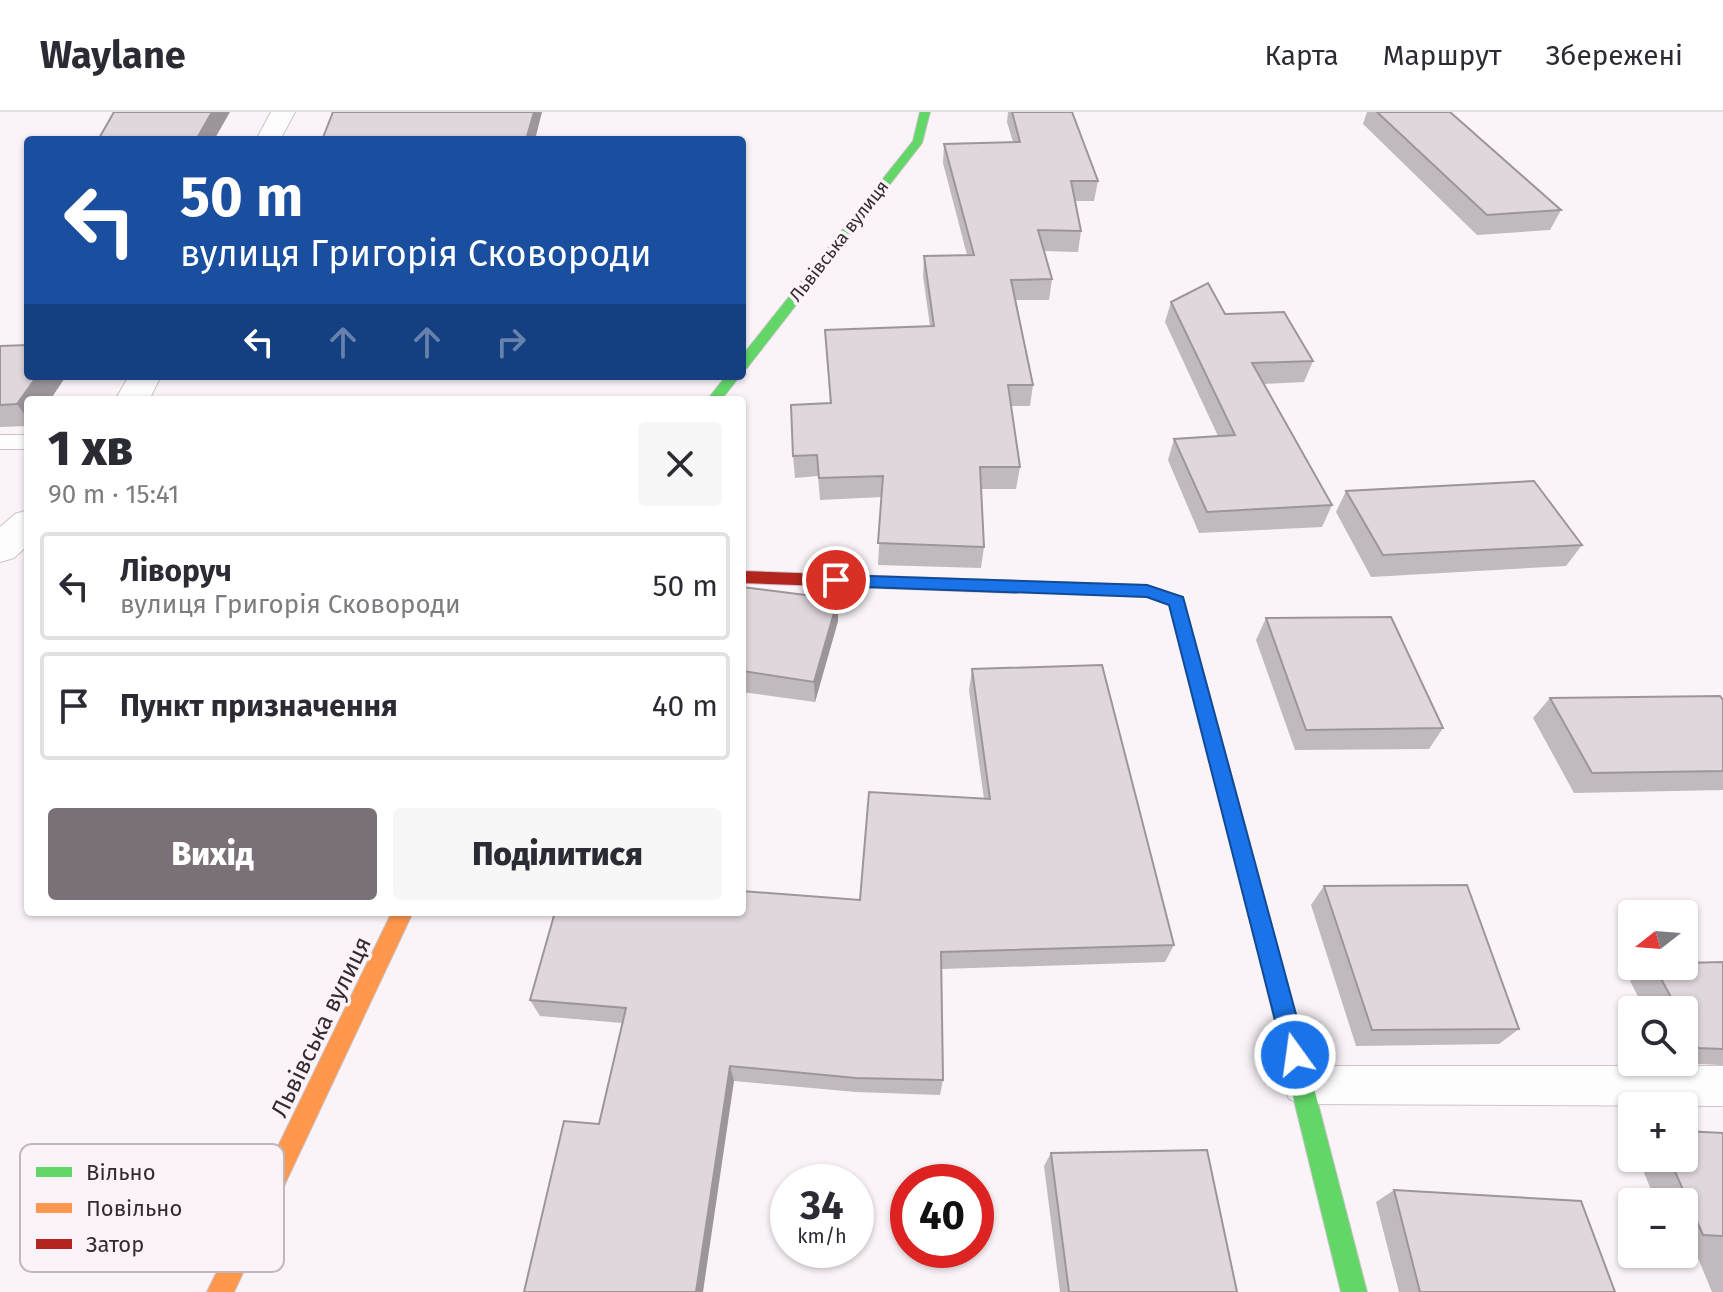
<!DOCTYPE html>
<html lang="uk">
<meta charset="utf-8">
<style>
body{margin:0;font-family:"Fira Sans",sans-serif;background:#f7f7f7;color:#2b2b33;height:100vh;display:flex;flex-direction:column;font-size:30px;white-space:nowrap}
*{box-sizing:border-box;margin:0}
p{font-size:26px;color:#7c7c81}
.icon{flex:none;width:44px;height:44px;fill:none;stroke:currentColor;stroke-width:2;stroke-linecap:round;stroke-linejoin:round}
.map{position:relative;flex:1;overflow:hidden}
.details{position:absolute;left:24px;top:284px;width:722px;height:520px;display:flex;flex-direction:column;background:#fff;border-radius:8px;box-shadow:0 2px 6px #0004}
.details>*{flex:none}
.banner{position:absolute;left:24px;top:24px;width:722px;height:244px;border-radius:8px;box-shadow:0 2px 6px #0004;background:#1a4fa0;color:#fff;overflow:hidden}
.needle{width:52px;rotate:253deg}
.tools{position:absolute;left:1618px;top:788px;display:grid;gap:16px}
.tools a{display:grid;place-items:center;width:80px;height:80px;border-radius:8px;background:#fff;box-shadow:0 2px 6px #0004;font-size:40px}
.speed{position:absolute;left:770px;top:1052px;display:flex;gap:16px;font-size:40px;font-weight:700;text-align:center}
.speed>*{display:grid;place-content:center;width:104px;height:104px;border-radius:50%;background:#fff;box-shadow:0 2px 6px #0004;line-height:1}
.speed small{font-size:20px;font-weight:400}
.speed .limit{border:12px solid #d22;background:#fff;color:#111}
.pin{position:absolute;display:grid;place-items:center;width:68px;height:68px;color:#fff;margin:-34px;border:4px solid #fff;border-radius:50%;box-shadow:0 2px 8px #0007}
.me{position:absolute;width:88px;margin:-44px;rotate:346deg;stroke-linejoin:round;filter:drop-shadow(0 0 6px #0008)}
.turn{display:flex;align-items:center;gap:28px;height:168px;padding:0 24px;font-size:36px}
.turn .icon{width:104px;height:104px;stroke-width:2.5}
.turn b{display:block;font-size:56px;line-height:68px}
.lanes{display:flex;align-items:center;height:76px;padding:0 24px;background:#0003;justify-content:center;gap:40px;direction:ltr}
.lanes .off{opacity:.35}
.round{display:grid;place-items:center;flex:none;width:84px;height:84px;border-radius:8px;background:#f7f7f7}
.headline{display:flex;align-items:center;justify-content:space-between;height:136px;padding:0 24px}
h1{font-size:48px;font-weight:800;line-height:60px}
.button{display:flex;gap:16px;margin-top:auto;padding:16px 24px}
.button a{flex:1;height:92px;border-radius:8px;background:#797177;color:#fff;font-size:32px;font-weight:800;line-height:92px;text-align:center}
.button a+a{background:#f7f7f7;color:#2b2b33}
ul{padding:0;list-style:none}
li{display:flex;align-items:center;gap:24px;height:108px;margin:0 16px 12px;padding:0 8px;border:4px solid #e1e1e2;border-radius:8px}
li div{flex:1}
li b{display:block;font-size:30px}
li em{font-style:normal}
header{display:flex;align-items:center;gap:48px;box-sizing:border-box;height:112px;padding:0 40px;background:#fff;border-bottom:2px solid #e1e1e2}
header strong{font-size:38px}
nav{display:flex;gap:44px;margin-inline-start:auto;font-size:28px}
.map>svg:first-child{display:block}
</style>
<header>
<strong>Waylane</strong>
<nav><a>Карта</a><a>Маршрут</a><a>Збережені</a></nav>
</header>
<div class="map">
<svg width="1723" height="1180" viewBox="0 0 1723 1180">
<rect width="100%" height="100%" fill="#faf4f8"/>
<g fill="none" stroke-linecap="round" stroke-linejoin="round">
<!-- lane casing -->
<g stroke="#cbc3c8" stroke-width="2">
<g id="lane">
<rect x="0" y="323" width="28" height="14"/>
<path d="M 1303,954 L 1723,954 L 1723,994 L 1303,992 L 1289,987 L 1284,973 L 1289,959 Z"/>
</g>
</g>
<!-- street casing -->
<g stroke="#cbc3c8" stroke-width="2">
<g id="street">
<path d="M 271,0 L 295,0 L 280,28 L 256,28 Z"/>
<path d="M 129,264 L 161,264 L 149,288 L 115,288 Z"/>
<path d="M 28,398 L 28,433 L 14,446 L 0,450 L 0,415 L 15,402 Z"/>
</g>
</g>
<!-- fast casing -->
<g stroke="#cbc3c8" stroke-width="2">
<g id="fast">
<path d="M 920,0 L 930,0 L 922,31 L 747,256 L 742,257 L 742,244 L 913,29 Z"/>
<path d="M 726,264 L 740,264 L 721,288 L 707,288 Z"/>
<path d="M 1253,771 L 1260,773 L 1263,780 L 1367,1180 L 1341,1180 L 1243,780 L 1246,773 Z"/>
</g>
</g>
<!-- slow casing -->
<g stroke="#cbc3c8" stroke-width="2">
<g id="slow">
<path d="M 1017,469 L 1147,473 L 1183,485 L 1263,780 L 1260,787 L 1253,789 L 1246,787 L 1243,780 L 1170,493 L 1146,485 L 1011,479 L 1009,475 Z"/>
<path d="M 392,800 L 413,800 L 234,1180 L 207,1180 Z"/>
</g>
</g>
<!-- jam casing -->
<g stroke="#cbc3c8" stroke-width="2">
<path id="jam" d="M 742,459 L 1017,469 L 1025,475 L 1017,481 L 742,471 Z"/>
</g>
<!-- lane -->
<use href="#lane" fill="#fefdfe" fill-rule="evenodd"/>
<!-- street -->
<use href="#street" fill="#fefdfe" fill-rule="evenodd"/>
<!-- fast -->
<use href="#fast" fill="#63d668" fill-rule="evenodd"/>
<!-- slow -->
<use href="#slow" fill="#ff974d" fill-rule="evenodd"/>
<!-- jam -->
<use href="#jam" fill="#b3261e" fill-rule="evenodd"/>
</g>
<!-- wall -->
<g fill="#c0b9bd">
<path d="M 1008,0 L 1072,0 L 1098,69 L 1094,89 L 1075,89 L 1081,119 L 1078,140 L 1044,139 L 1052,167 L 1049,188 L 1016,188 L 1033,273 L 1030,294 L 1011,294 L 1020,355 L 1016,377 L 981,377 L 984,435 L 981,456 L 878,453 L 882,385 L 820,388 L 818,364 L 795,366 L 793,344 L 830,291 L 825,218 L 930,214 L 923,164 L 924,144 L 967,143 L 943,51 L 944,32 L 1013,30 L 1007,10 Z"/>
<path d="M 1367,0 L 1450,0 L 1561,98 L 1550,118 L 1477,123 L 1363,12 Z"/>
<path d="M 1171,190 L 1313,249 L 1304,270 L 1264,272 L 1332,393 L 1322,415 L 1199,421 L 1168,348 L 1174,327 L 1218,324 L 1165,210 Z"/>
<path d="M 0,234 L 66,264 L 50,288 L 28,288 L 28,314 L 0,315 Z"/>
<path d="M 1346,379 L 1582,433 L 1566,454 L 1371,465 L 1336,400 Z"/>
<path d="M 742,475 L 838,487 L 838,509 L 815,590 L 742,580 Z"/>
<path d="M 1266,506 L 1443,616 L 1429,637 L 1295,638 L 1256,528 Z"/>
<path d="M 972,557 L 1174,833 L 1165,850 L 941,857 L 943,968 L 940,983 L 856,980 L 734,969 L 599,1012 L 622,911 L 540,904 L 530,888 L 860,788 L 984,687 L 969,578 Z"/>
<path d="M 1550,586 L 1723,588 L 1723,678 L 1574,681 L 1533,606 Z"/>
<path d="M 1324,774 L 1519,917 L 1499,932 L 1356,934 L 1311,793 Z"/>
<path d="M 1723,850 L 1723,953 L 1672,951 L 1672,950 L 1684,950 L 1684,898 L 1645,898 L 1630,869 L 1650,854 L 1684,854 Z"/>
<path d="M 1723,1021 L 1723,1180 L 1712,1180 L 1693,1134 L 1684,1134 L 1684,1090 L 1656,1090 L 1638,1046 L 1684,1046 Z"/>
<path d="M 1051,1041 L 1237,1180 L 1060,1180 L 1044,1054 Z"/>
<path d="M 1394,1078 L 1615,1180 L 1399,1180 L 1376,1090 Z"/>
</g>
<!-- shaded-wall -->
<g fill="#9c969a">
<path d="M 212,0 L 230,0 L 214,28 L 196,28 Z"/>
<path d="M 534,0 L 542,0 L 535,28 L 526,28 Z"/>
<path d="M 37,264 L 66,264 L 50,288 L 28,288 L 28,307 L 17,292 Z"/>
<path d="M 838,487 L 838,509 L 815,590 L 814,570 Z"/>
<path d="M 730,954 L 734,969 L 703,1180 L 696,1180 Z"/>
</g>
<!-- building -->
<g fill="#dfd7dc" stroke="#9c969a" stroke-width="2">
<path d="M 114,0 L 212,0 L 196,28 L 98,28 Z"/>
<path d="M 333,0 L 534,0 L 526,28 L 322,28 Z"/>
<path d="M 1012,0 L 1072,0 L 1098,69 L 1071,69 L 1081,119 L 1038,118 L 1052,167 L 1011,168 L 1033,273 L 1008,273 L 1020,355 L 980,355 L 984,435 L 878,431 L 883,364 L 819,366 L 817,343 L 793,344 L 791,293 L 831,291 L 825,218 L 934,214 L 924,144 L 974,143 L 944,32 L 1020,30 Z"/>
<path d="M 1377,0 L 1450,0 L 1561,98 L 1487,103 Z"/>
<path d="M 1208,171 L 1225,202 L 1284,200 L 1313,249 L 1252,251 L 1332,393 L 1207,400 L 1174,327 L 1235,323 L 1171,190 Z"/>
<path d="M 28,233 L 28,264 L 37,264 L 17,292 L 0,293 L 0,234 Z"/>
<path d="M 1534,369 L 1582,433 L 1383,443 L 1346,379 Z"/>
<path d="M 742,475 L 838,487 L 814,570 L 742,559 Z"/>
<path d="M 1391,505 L 1443,616 L 1306,618 L 1266,506 Z"/>
<path d="M 1102,553 L 1174,833 L 941,840 L 943,968 L 856,966 L 730,954 L 696,1180 L 524,1180 L 564,1009 L 599,1012 L 626,896 L 530,888 L 555,800 L 742,800 L 742,779 L 860,788 L 869,680 L 990,687 L 972,557 Z"/>
<path d="M 1720,584 L 1723,588 L 1723,659 L 1592,661 L 1550,586 Z"/>
<path d="M 1467,773 L 1519,917 L 1372,918 L 1324,774 Z"/>
<path d="M 1723,850 L 1723,937 L 1698,936 L 1684,910 L 1684,898 L 1678,898 L 1654,854 L 1684,854 L 1684,851 Z"/>
<path d="M 1684,1019 L 1723,1021 L 1723,1124 L 1703,1123 L 1669,1046 L 1684,1046 Z"/>
<path d="M 1207,1038 L 1237,1180 L 1069,1180 L 1051,1041 Z"/>
<path d="M 1394,1078 L 1581,1089 L 1615,1180 L 1420,1180 Z"/>
</g>
<!-- route -->
<path fill="#1a73e8" stroke="#114b97" stroke-width="2" d="M 836,463 L 1147,473 L 1183,485 L 1307,943 L 1304,951 L 1295,954 L 1287,951 L 1284,943 L 1169,493 L 1147,485 L 836,474 L 827,468 Z"/>
<g text-anchor="middle" dominant-baseline="central" stroke-width="7" stroke-linejoin="round" paint-order="stroke">
<!-- far-street labels -->
<g font-size="18" fill="#342b31" stroke="#fcf2f9">
<text transform="translate(839 129) rotate(-52)">Львівська вулиця</text>
</g>
<!-- near-street labels -->
<g font-size="24" fill="#342b31" stroke="#fcf2f9">
<text transform="translate(321 915) rotate(-64)">Львівська вулиця</text>
</g>
</g>
<!-- legend -->
<rect x="20" y="1032" width="264" height="128" rx="12" fill="#fcf2f9" stroke="#c0b6bd" stroke-width="2"/>
<rect x="36" y="1055" width="36" height="10" fill="#63d668"/>
<rect x="36" y="1091" width="36" height="10" fill="#ff974d"/>
<rect x="36" y="1127" width="36" height="10" fill="#b3261e"/>
<g font-size="22" fill="#342b31">
<text x="86" y="1068">Вільно</text>
<text x="86" y="1104">Повільно</text>
<text x="86" y="1140">Затор</text>
</g>
</svg>
<div class="tools">
<a><svg class="needle" viewBox="-14 -14 28 28"><path d="M0-13l5 13h-10z" fill="#e53935"/><path d="M0 13l5-13h-10z" fill="#7c7c81"/></svg></a>
<a><svg class="icon" aria-label="search" viewBox="0 0 24 24"><circle cx="10" cy="10" r="6"/><path d="M15 15l6 6"/></svg></a>
<a>+</a>
<a>−</a>
</div>
<div class="speed"><div>34<small>km/h</small></div><div class="limit">40</div></div>
<div class="pin" style="left:836px;top:468px;background:#d93025"><svg class="icon" aria-label="arrive" viewBox="0 0 24 24"><path d="M6 21V4h12l-3 4 3 4H6"/></svg></div>
<svg class="me" style="left:1295px;top:943px" viewBox="-20 -20 40 40"><circle r="17" fill="#1a73e8" stroke="#fff" stroke-width="3"/><path d="M0-11L8 9 0 5-8 9z" fill="#fff"/></svg>
<div class="banner">
<div class="turn"><svg class="icon" aria-label="left" viewBox="0 0 24 24"><path d="M17 20v-9H6M10 6l-5 5 5 5"/></svg><div><b>50 m</b>вулиця Григорія Сковороди</div></div>
<div class="lanes"><svg class="icon" aria-label="left" viewBox="0 0 24 24"><path d="M17 20v-9H6M10 6l-5 5 5 5"/></svg><svg class="icon off" aria-label="ahead" viewBox="0 0 24 24"><path d="M12 20V5M6 11l6-6 6 6"/></svg><svg class="icon off" aria-label="ahead" viewBox="0 0 24 24"><path d="M12 20V5M6 11l6-6 6 6"/></svg><svg class="icon off" aria-label="right" viewBox="0 0 24 24"><path d="M7 20v-9h11M14 6l5 5-5 5"/></svg></div>
</div>
<section class="details">
<div class="headline"><div><h1>1 хв</h1><p>90 m · 15:41</p></div><a class="round"><svg class="icon" aria-label="close" viewBox="0 0 24 24"><path d="M6 6l12 12M18 6L6 18"/></svg></a></div>
<ul>
<li><svg class="icon" aria-label="left" viewBox="0 0 24 24"><path d="M17 20v-9H6M10 6l-5 5 5 5"/></svg><div><b>Ліворуч</b><p>вулиця Григорія Сковороди</p></div><em>50 m</em></li>
<li><svg class="icon" aria-label="arrive" viewBox="0 0 24 24"><path d="M6 21V4h12l-3 4 3 4H6"/></svg><div><b>Пункт призначення</b></div><em>40 m</em></li>
</ul>
<div class="button"><a>Вихід</a><a>Поділитися</a></div>
</section>
</div>
